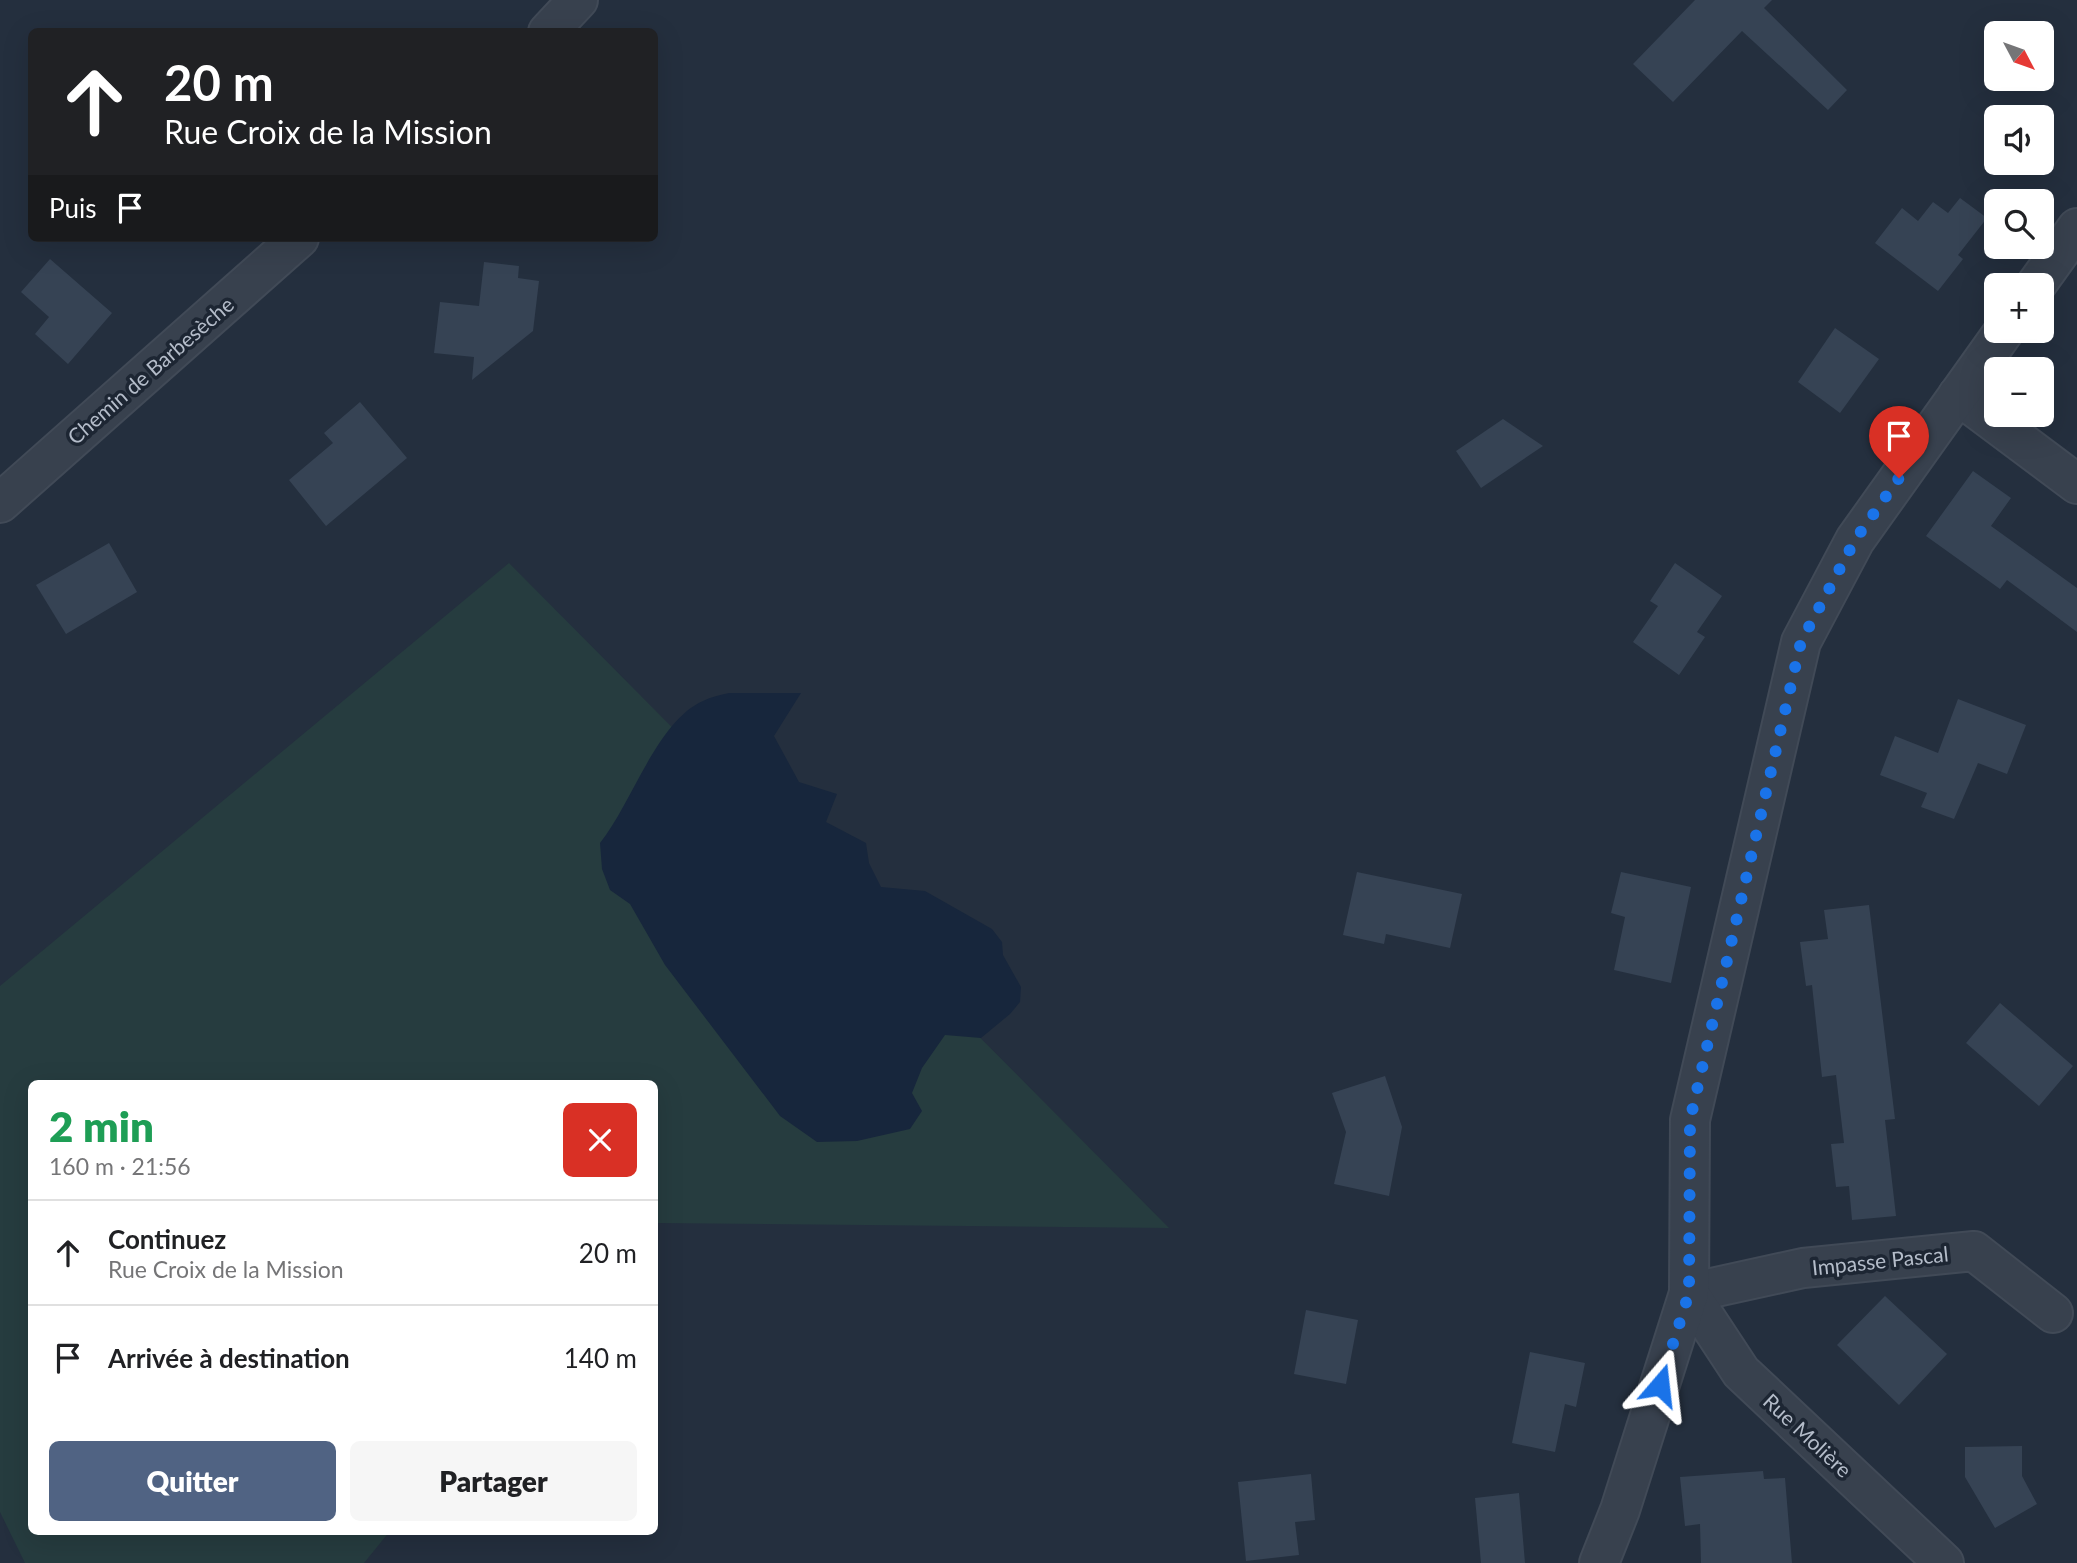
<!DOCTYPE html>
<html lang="fr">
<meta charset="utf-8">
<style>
body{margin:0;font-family:Lato,sans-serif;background:#f6f6f6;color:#202124;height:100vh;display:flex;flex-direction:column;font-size:26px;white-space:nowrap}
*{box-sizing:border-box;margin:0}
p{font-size:23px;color:#757577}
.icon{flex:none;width:38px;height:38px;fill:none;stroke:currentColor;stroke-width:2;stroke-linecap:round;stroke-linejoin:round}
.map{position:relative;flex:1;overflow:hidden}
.drawer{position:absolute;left:28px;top:1080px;width:630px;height:455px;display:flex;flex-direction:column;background:#fff;border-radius:10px;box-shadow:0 7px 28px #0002}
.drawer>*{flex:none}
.guide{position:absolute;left:28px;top:28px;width:630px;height:214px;border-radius:10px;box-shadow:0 7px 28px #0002;background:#202124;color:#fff;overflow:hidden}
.needle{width:46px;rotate:131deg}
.controls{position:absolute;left:1984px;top:21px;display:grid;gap:14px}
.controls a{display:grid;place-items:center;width:70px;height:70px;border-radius:10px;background:#fff;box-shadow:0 7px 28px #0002;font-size:35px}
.pin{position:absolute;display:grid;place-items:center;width:60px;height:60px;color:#fff;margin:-72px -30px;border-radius:50% 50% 50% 0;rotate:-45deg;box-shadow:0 0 7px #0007}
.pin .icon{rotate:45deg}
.me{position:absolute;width:77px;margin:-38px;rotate:17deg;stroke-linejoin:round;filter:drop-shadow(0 0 5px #0008)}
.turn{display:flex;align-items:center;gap:24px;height:147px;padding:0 21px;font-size:32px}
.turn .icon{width:91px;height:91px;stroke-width:2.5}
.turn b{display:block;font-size:49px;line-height:60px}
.then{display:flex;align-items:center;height:66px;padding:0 21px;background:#0003;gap:14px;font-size:26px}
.round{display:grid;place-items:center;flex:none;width:74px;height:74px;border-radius:10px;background:#f6f6f6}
.overview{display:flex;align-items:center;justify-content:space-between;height:119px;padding:0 21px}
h1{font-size:42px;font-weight:800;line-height:52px;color:#1e9e55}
.cta{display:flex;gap:14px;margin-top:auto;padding:14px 21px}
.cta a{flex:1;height:80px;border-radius:10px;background:#506383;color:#fff;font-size:28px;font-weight:800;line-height:80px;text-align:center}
.cta a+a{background:#f6f6f6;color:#202124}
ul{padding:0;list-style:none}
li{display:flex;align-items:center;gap:21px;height:105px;padding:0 21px;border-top:2px solid #e0e0e0}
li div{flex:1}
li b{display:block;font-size:26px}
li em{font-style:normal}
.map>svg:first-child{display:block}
</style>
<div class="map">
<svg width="2077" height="1563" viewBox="0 0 2077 1563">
<rect width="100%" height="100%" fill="#242f3e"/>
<!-- green -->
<path fill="#263c3f" d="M 509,563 L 1169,1228 L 655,1223 L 654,1083 L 32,1083 L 32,1531 L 390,1531 L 364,1563 L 25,1563 L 0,1512 L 0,986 Z"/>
<!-- water -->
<path fill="#17263c" d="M 729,693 L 801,693 L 774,736 L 799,782 L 837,794 L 826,822 L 866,843 L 869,863 L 881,887 L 925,891 L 992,929 L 1002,942 L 1003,955 L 1021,987 L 1020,1002 L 1010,1014 L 981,1038 L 945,1035 L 922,1068 L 912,1093 L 922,1111 L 910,1129 L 857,1141 L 817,1142 L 780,1116 L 665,965 L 630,904 L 610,890 L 602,869 L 600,843 C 631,805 657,721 703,701 C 711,697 720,695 729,693 Z"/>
<!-- building -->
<g fill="#364354">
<path d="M 1695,0 L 1772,0 L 1764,8 L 1847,90 L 1828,110 L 1742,31 L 1673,102 L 1633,64 Z"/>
<path d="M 1960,198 L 1987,218 L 1958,255 L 1963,259 L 1938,291 L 1875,243 L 1902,208 L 1918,221 L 1933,202 L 1948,213 Z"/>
<path d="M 50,259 L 112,313 L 68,364 L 35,334 L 49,317 L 21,292 Z"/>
<path d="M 484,262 L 519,266 L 518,278 L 539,281 L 533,331 L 472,380 L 474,357 L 434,353 L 440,302 L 479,306 Z"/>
<path d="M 1835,328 L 1879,359 L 1840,413 L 1798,382 Z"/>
<path d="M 360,402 L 407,458 L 326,526 L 289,480 L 333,443 L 324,433 Z"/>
<path d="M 1503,419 L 1543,446 L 1481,488 L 1456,451 Z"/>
<path d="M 1973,471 L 2011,498 L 1991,526 L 2077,588 L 2077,632 L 2007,580 L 2000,589 L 1926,536 Z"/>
<path d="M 109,543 L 137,592 L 66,634 L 36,585 Z"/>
<path d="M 1675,563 L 1722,596 L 1697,632 L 1705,637 L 1679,675 L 1633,642 L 1658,606 L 1650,601 Z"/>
<path d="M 1958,699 L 2026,725 L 2007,774 L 1978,763 L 1954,819 L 1921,807 L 1927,793 L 1880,775 L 1895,736 L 1938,753 Z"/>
<path d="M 1357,872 L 1462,894 L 1450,948 L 1386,934 L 1384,944 L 1343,935 Z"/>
<path d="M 1621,872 L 1691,887 L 1671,983 L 1614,970 L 1625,917 L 1611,913 Z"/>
<path d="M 1869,905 L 1895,1119 L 1885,1120 L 1896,1216 L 1852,1220 L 1849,1186 L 1836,1187 L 1831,1144 L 1844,1143 L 1836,1075 L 1822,1077 L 1812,985 L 1806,986 L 1800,942 L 1828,939 L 1824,910 Z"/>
<path d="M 2000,1003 L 2073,1066 L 2039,1106 L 1966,1043 Z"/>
<path d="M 1385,1076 L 1402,1127 L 1389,1196 L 1334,1184 L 1346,1132 L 1332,1093 Z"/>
<path d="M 1885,1296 L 1947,1354 L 1899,1405 L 1837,1345 Z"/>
<path d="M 1306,1310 L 1358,1320 L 1346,1384 L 1294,1374 Z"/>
<path d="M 1530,1352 L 1585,1363 L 1576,1407 L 1565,1404 L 1555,1452 L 1512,1443 Z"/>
<path d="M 2022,1446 L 2022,1476 L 2037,1504 L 1995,1528 L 1965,1477 L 1965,1447 Z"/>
<path d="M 1763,1471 L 1764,1479 L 1785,1478 L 1792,1563 L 1701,1563 L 1700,1524 L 1685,1526 L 1680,1477 Z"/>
<path d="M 1311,1474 L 1315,1520 L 1295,1522 L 1299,1555 L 1246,1561 L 1238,1482 Z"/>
<path d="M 1519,1493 L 1525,1563 L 1481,1563 L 1475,1498 Z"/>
</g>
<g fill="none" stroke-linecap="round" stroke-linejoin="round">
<!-- minor casing -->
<g stroke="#414a57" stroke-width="42">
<g id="minor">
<path d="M 548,32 L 578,0"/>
<path d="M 2036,285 L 2077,228"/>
<path d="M 1958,395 L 2077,484"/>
<path d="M 0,503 L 299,238"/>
<path d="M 1689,1293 L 1803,1268 L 1974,1251 L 2053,1313"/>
<path d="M 1689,1293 L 1741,1372 L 1944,1563"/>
<path d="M 1599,1563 L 1620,1510 L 1689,1293 L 1690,1120 L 1801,642 L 1855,540 L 2004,331"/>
</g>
</g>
<!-- minor -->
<use href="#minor" stroke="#38414e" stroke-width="38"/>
</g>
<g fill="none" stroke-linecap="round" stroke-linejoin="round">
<!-- route -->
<path stroke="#1a73e8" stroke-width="12" stroke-dasharray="0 21.6" d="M 1660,1385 L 1689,1293 L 1690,1120 L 1801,642 L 1855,540 L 1899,478"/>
</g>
<g text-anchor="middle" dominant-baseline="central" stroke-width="7" stroke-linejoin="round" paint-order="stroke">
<!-- street labels -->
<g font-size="21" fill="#b4bcc9" stroke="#1d2633">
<text transform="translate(150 370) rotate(-41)">Chemin de Barbesèche</text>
<text transform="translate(1880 1260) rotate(-6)">Impasse Pascal</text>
<text transform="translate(1808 1435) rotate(43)">Rue Molière</text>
</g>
</g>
</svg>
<div class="controls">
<a><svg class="needle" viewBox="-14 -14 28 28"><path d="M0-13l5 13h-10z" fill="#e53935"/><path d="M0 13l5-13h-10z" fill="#757577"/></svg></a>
<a><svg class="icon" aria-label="sound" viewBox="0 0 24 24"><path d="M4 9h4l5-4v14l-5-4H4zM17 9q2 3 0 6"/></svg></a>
<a><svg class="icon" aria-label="search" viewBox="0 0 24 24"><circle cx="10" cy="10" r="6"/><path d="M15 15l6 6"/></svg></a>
<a>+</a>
<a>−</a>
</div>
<div class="pin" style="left:1899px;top:478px;background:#d93025"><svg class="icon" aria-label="arrive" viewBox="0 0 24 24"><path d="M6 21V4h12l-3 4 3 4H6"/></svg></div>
<svg class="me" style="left:1660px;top:1385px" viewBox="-20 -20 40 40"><path d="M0-17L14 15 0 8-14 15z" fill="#1a73e8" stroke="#fff" stroke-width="4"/></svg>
<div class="guide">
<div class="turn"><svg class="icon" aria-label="ahead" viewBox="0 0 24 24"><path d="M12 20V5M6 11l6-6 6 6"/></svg><div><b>20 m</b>Rue Croix de la Mission</div></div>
<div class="then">Puis<svg class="icon" aria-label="arrive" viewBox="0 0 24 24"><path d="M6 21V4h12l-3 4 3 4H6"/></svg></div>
</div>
<section class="drawer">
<div class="overview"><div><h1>2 min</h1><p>160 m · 21:56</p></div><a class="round" style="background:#d93025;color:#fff"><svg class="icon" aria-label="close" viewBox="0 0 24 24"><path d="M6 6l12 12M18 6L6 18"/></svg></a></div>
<ul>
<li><svg class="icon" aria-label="ahead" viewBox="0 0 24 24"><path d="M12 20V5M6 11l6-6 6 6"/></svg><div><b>Continuez</b><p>Rue Croix de la Mission</p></div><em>20 m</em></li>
<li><svg class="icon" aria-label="arrive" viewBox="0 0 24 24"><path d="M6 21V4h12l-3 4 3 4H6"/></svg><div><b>Arrivée à destination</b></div><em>140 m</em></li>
</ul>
<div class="cta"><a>Quitter</a><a>Partager</a></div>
</section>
</div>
